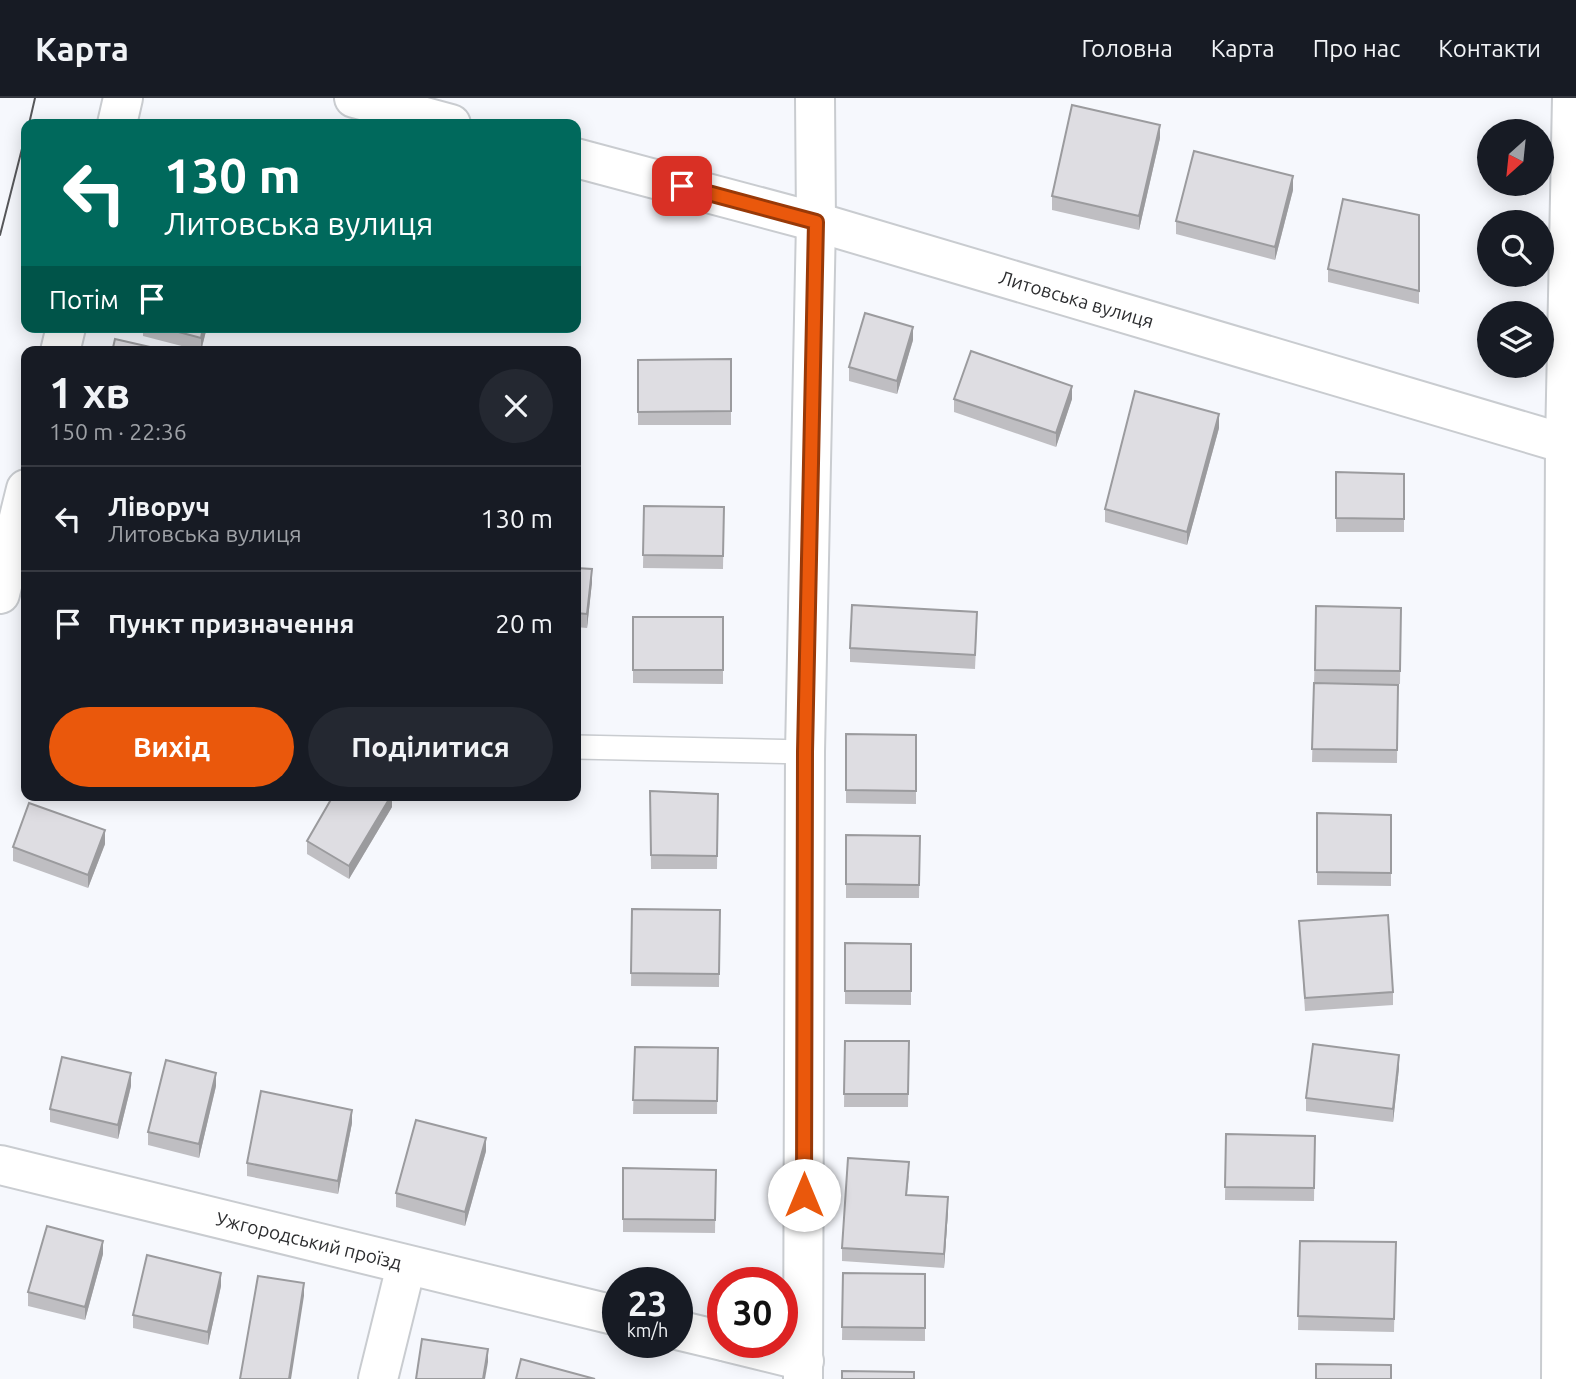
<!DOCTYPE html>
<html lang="uk">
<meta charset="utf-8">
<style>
body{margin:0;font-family:Ubuntu,sans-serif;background:#242831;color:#f1f3f6;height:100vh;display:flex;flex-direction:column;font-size:26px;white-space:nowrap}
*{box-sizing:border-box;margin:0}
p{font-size:23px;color:#9ea1a6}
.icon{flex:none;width:38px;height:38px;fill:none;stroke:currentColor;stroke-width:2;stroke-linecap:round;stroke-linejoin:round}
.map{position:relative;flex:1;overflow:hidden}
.panel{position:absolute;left:21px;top:248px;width:560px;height:455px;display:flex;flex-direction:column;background:#171b24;border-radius:14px;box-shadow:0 4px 18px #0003}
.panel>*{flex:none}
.guide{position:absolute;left:21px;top:21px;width:560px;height:214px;border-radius:14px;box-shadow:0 4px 18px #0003;background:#00695c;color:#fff;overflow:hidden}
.needle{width:46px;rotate:207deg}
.controls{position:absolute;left:1477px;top:21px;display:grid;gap:14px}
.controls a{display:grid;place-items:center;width:77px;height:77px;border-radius:50%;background:#171b24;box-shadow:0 4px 18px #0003;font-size:35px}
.speed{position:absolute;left:602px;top:1169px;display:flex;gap:14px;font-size:35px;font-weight:700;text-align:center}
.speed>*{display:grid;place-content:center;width:91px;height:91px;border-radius:50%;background:#171b24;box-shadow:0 4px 18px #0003;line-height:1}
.speed small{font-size:18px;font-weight:400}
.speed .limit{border:10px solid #d22;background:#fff;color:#111}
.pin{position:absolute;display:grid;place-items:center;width:60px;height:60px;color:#fff;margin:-30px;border-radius:14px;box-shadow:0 4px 10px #0006}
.me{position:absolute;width:77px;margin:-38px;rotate:0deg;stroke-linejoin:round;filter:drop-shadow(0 0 5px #0008)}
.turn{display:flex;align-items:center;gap:24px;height:147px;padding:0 28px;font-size:32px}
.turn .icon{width:91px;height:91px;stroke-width:2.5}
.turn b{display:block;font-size:49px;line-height:60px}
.then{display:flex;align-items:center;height:66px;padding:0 28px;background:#0003;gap:14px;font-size:26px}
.round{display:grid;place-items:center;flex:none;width:74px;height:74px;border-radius:37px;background:#242831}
.overview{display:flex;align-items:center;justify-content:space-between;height:119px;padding:0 28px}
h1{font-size:42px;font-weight:600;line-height:52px}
.cta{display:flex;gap:14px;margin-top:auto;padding:14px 28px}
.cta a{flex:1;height:80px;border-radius:42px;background:#ea580c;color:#fff;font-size:28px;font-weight:600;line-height:80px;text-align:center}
.cta a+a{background:#242831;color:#f1f3f6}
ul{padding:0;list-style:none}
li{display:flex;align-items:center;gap:21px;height:105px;padding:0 28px;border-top:2px solid #363941}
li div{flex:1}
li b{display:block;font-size:26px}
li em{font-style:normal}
header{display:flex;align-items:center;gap:42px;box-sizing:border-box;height:98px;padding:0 35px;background:#171b24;border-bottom:2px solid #363941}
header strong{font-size:33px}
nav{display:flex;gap:38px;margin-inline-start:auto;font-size:24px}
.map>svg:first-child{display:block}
</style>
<header>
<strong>Карта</strong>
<nav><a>Головна</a><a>Карта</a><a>Про нас</a><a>Контакти</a></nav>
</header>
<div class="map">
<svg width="1576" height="1281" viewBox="0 0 1576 1281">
<rect width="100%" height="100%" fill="#f6f8fd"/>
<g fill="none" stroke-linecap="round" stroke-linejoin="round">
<!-- lane casing -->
<g stroke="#c9ccd0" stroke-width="26">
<path id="lane" d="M 576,649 L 805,654"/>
</g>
<!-- street casing -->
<g stroke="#c9ccd0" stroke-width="42">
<g id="street">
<path d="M 354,0 L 451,26"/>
<path id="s1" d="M 576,60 L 816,124 L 1576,349"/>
<path id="s2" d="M 0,1067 L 618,1218"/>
<path d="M 677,1232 L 723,1243"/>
<path d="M 727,1244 L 804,1263"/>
<path d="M 378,1281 L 406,1168"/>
<path d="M 803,1281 L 805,654 L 816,124 L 815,0"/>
<path d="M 1561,1281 L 1565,347 L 1572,0"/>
</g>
</g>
<!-- secondary casing -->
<g stroke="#c9ccd0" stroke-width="42">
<g id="secondary">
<path d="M 117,26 L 123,0"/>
<path d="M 60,254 L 66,229"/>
<path d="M 0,496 L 26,391"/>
</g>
</g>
<!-- lane -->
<use href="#lane" stroke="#fff" stroke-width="23"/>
<!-- street -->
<use href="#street" stroke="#fff" stroke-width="38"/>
<!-- secondary -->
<use href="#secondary" stroke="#fff" stroke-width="38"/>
<!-- tram -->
<g stroke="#56575a" stroke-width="2">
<path d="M 29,26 L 35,0"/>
<path d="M 0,137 L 26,35"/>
</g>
</g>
<!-- wall -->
<g fill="#bfbec2">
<path d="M 1160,40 L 1139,132 L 1052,112 L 1052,98 Z"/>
<path d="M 1293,92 L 1275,162 L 1176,136 L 1176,123 Z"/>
<path d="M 1419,117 L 1419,206 L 1328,184 L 1328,171 Z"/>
<path d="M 143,229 L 207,229 L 201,253 L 143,238 Z"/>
<path d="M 913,242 L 897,296 L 849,283 L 849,269 Z"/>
<path d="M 731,261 L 731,327 L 638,327 L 638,262 Z"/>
<path d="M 954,301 L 1072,301 L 1056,349 L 954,314 Z"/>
<path d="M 1219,330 L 1187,447 L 1105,424 L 1105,411 Z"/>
<path d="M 1336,374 L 1404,376 L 1404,434 L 1336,434 Z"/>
<path d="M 644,408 L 724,409 L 723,471 L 643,470 Z"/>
<path d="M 576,470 L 592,484 L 587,530 L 576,529 Z"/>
<path d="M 1316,508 L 1401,510 L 1400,586 L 1371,586 L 1398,587 L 1397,665 L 1312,664 Z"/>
<path d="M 633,519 L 723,519 L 723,586 L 633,585 Z"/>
<path d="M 977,527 L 975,571 L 850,564 L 850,550 Z"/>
<path d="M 846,636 L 916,637 L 916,706 L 846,705 Z"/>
<path d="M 650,693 L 718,696 L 717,771 L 651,771 Z"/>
<path d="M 392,698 L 392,709 L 349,781 L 307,756 L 307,743 Z"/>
<path d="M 1317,715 L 1391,717 L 1391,788 L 1317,787 Z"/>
<path d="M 846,737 L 920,738 L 919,800 L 846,800 Z"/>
<path d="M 105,746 L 88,790 L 13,763 L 13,749 Z"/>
<path d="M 632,811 L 720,812 L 719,889 L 631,888 Z"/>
<path d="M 1299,823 L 1393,894 L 1393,907 L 1305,913 Z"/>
<path d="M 845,845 L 911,846 L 911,907 L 845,906 Z"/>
<path d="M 845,943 L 909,943 L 908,1009 L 844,1009 Z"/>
<path d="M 635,949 L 718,950 L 717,1016 L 633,1016 Z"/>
<path d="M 1399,970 L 1393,1024 L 1306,1013 L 1306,1000 Z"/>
<path d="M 131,988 L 118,1041 L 50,1024 L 50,1011 Z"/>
<path d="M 216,988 L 199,1060 L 148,1047 L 148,1034 Z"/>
<path d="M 352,1025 L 338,1096 L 247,1078 L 247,1065 Z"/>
<path d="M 1226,1036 L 1315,1038 L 1314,1103 L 1225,1102 Z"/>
<path d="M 486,1053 L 465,1128 L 396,1109 L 396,1095 Z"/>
<path d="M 623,1070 L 716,1072 L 715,1135 L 623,1134 Z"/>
<path d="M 909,1077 L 907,1097 L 948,1113 L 944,1170 L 842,1163 L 842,1150 Z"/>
<path d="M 1300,1143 L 1396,1144 L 1394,1234 L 1298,1232 Z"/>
<path d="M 103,1156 L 85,1222 L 28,1208 L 28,1194 Z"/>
<path d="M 843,1175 L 925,1176 L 925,1243 L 842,1242 Z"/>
<path d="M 221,1188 L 208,1247 L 133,1230 L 133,1217 Z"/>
</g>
<!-- shaded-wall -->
<g fill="#9b9b9e">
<path d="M 1160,27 L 1160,40 L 1139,132 L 1139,118 Z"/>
<path d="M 1293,78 L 1293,92 L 1275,162 L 1275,149 Z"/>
<path d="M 203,229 L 207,229 L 201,253 L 201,240 Z"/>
<path d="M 913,229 L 913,242 L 897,296 L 897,283 Z"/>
<path d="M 1072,288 L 1072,301 L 1056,349 L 1056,335 Z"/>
<path d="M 1219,316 L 1219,330 L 1187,447 L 1187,434 Z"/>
<path d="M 592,471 L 592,484 L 587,530 L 587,516 Z"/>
<path d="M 391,698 L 392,698 L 392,709 L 349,781 L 349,768 Z"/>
<path d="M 105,732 L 105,746 L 88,790 L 88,777 Z"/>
<path d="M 1399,957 L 1399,970 L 1393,1024 L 1393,1011 Z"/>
<path d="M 131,975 L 131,988 L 118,1041 L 118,1027 Z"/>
<path d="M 216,975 L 216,988 L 199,1060 L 199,1046 Z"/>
<path d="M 352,1012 L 352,1025 L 338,1096 L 338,1083 Z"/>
<path d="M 486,1040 L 486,1053 L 465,1128 L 465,1114 Z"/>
<path d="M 948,1099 L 948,1113 L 944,1170 L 944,1156 Z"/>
<path d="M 103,1143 L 103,1156 L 85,1222 L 85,1209 Z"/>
<path d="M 221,1175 L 221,1188 L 208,1247 L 208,1234 Z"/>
<path d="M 304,1185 L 304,1198 L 291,1281 L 289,1281 Z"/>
<path d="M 488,1251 L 488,1264 L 485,1281 L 483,1281 Z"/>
</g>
<!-- building -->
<g fill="#dedde2" stroke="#9b9b9e" stroke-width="2">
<path d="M 1072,7 L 1160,27 L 1139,118 L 1052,98 Z"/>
<path d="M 1194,53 L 1293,78 L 1275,149 L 1176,123 Z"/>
<path d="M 1343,101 L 1419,117 L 1419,193 L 1328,171 Z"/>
<path d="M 865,215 L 913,229 L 897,283 L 849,269 Z"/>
<path d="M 160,229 L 203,229 L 201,240 Z"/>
<path d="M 115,241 L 172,254 L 112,254 Z"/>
<path d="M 971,253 L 1072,288 L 1056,335 L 954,301 Z"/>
<path d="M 731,261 L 731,313 L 638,314 L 638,262 Z"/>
<path d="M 1135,293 L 1219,316 L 1187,434 L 1105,411 Z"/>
<path d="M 1336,374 L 1404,376 L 1404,421 L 1336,420 Z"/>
<path d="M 644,408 L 724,409 L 723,458 L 643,457 Z"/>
<path d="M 576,470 L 592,471 L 587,516 L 576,515 Z"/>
<path d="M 852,507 L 977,514 L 975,557 L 850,550 Z"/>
<path d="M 1316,508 L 1401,510 L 1400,573 L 1315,572 Z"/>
<rect x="633" y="519" width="90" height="53"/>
<path d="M 1314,585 L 1398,587 L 1397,652 L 1312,651 Z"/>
<path d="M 846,636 L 916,637 L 916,693 L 846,692 Z"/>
<path d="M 650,693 L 718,696 L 717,758 L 651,757 Z"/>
<path d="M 333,698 L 391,698 L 349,768 L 307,743 Z"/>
<path d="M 29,705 L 105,732 L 88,777 L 13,749 Z"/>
<path d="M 1317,715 L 1391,717 L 1391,775 L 1317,774 Z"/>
<path d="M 846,737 L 920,738 L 919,787 L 846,786 Z"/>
<path d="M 632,811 L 720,812 L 719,876 L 631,875 Z"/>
<path d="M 1388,817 L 1393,894 L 1305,900 L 1299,823 Z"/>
<path d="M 845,845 L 911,846 L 911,893 L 845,893 Z"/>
<path d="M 845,943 L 909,943 L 908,996 L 844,996 Z"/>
<path d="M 1313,946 L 1399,957 L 1393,1011 L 1306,1000 Z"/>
<path d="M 635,949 L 718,950 L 717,1003 L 633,1002 Z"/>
<path d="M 62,959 L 131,975 L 118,1027 L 50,1011 Z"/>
<path d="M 166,962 L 216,975 L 199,1046 L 148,1034 Z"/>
<path d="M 261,993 L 352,1012 L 338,1083 L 247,1065 Z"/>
<path d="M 416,1022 L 486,1040 L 465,1114 L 396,1095 Z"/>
<path d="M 1226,1036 L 1315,1038 L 1314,1090 L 1225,1089 Z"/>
<path d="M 848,1060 L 909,1064 L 906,1097 L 948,1099 L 944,1156 L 842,1150 Z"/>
<path d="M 623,1070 L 716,1072 L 715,1122 L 623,1121 Z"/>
<path d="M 47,1128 L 103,1143 L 85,1209 L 28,1194 Z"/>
<path d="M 1300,1143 L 1396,1144 L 1394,1221 L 1298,1218 Z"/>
<path d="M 147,1157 L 221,1175 L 208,1234 L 133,1217 Z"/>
<path d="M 843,1175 L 925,1176 L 925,1230 L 842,1229 Z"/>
<path d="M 258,1178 L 304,1185 L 289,1281 L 240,1281 Z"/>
<path d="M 422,1241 L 488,1251 L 483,1281 L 416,1281 Z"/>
<path d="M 521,1261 L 595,1281 L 516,1281 Z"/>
<path d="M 1316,1266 L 1391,1267 L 1391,1281 L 1316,1281 Z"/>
<path d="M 842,1273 L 914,1274 L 914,1281 L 842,1281 Z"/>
</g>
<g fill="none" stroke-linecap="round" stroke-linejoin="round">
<!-- route casing -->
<g stroke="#983908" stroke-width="18">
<path id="route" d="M 682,88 L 816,124 L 805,654 L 804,1097"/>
</g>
<!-- route -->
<use href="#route" stroke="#ea580c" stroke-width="12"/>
</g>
<g text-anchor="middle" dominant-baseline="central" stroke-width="7" stroke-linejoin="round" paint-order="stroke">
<!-- street labels -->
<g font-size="19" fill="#2c2d2f" stroke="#f6f8fd">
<text stroke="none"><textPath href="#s1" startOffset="520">Литовська вулиця</textPath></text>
<text stroke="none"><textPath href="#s2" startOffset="318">Ужгородський проїзд</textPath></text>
</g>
</g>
</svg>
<div class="controls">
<a><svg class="needle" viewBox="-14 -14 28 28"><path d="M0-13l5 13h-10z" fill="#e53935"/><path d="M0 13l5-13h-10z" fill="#9ea1a6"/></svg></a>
<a><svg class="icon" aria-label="search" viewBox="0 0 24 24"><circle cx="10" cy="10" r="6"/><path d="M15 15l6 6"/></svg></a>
<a><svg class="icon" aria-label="layers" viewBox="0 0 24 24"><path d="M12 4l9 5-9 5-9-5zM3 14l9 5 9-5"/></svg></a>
</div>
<div class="speed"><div>23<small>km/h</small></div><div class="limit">30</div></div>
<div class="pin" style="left:682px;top:88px;background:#d93025"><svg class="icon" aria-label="arrive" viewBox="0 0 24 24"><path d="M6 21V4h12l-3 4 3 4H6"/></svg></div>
<svg class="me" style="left:804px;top:1097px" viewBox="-20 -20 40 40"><circle r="19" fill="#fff"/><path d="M0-13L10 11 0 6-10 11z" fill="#ea580c"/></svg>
<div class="guide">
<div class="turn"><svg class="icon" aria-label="left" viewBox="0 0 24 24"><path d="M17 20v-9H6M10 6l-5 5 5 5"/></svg><div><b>130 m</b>Литовська вулиця</div></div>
<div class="then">Потім<svg class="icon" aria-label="arrive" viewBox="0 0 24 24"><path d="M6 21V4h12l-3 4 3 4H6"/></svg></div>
</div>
<section class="panel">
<div class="overview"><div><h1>1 хв</h1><p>150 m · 22:36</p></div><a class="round"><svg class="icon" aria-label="close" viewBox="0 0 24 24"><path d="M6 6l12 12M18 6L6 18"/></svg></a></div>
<ul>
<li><svg class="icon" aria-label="left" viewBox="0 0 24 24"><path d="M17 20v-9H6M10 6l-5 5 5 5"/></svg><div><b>Ліворуч</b><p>Литовська вулиця</p></div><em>130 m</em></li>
<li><svg class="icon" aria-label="arrive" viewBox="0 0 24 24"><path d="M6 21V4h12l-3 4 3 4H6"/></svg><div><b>Пункт призначення</b></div><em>20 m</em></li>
</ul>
<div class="cta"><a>Вихід</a><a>Поділитися</a></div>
</section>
</div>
